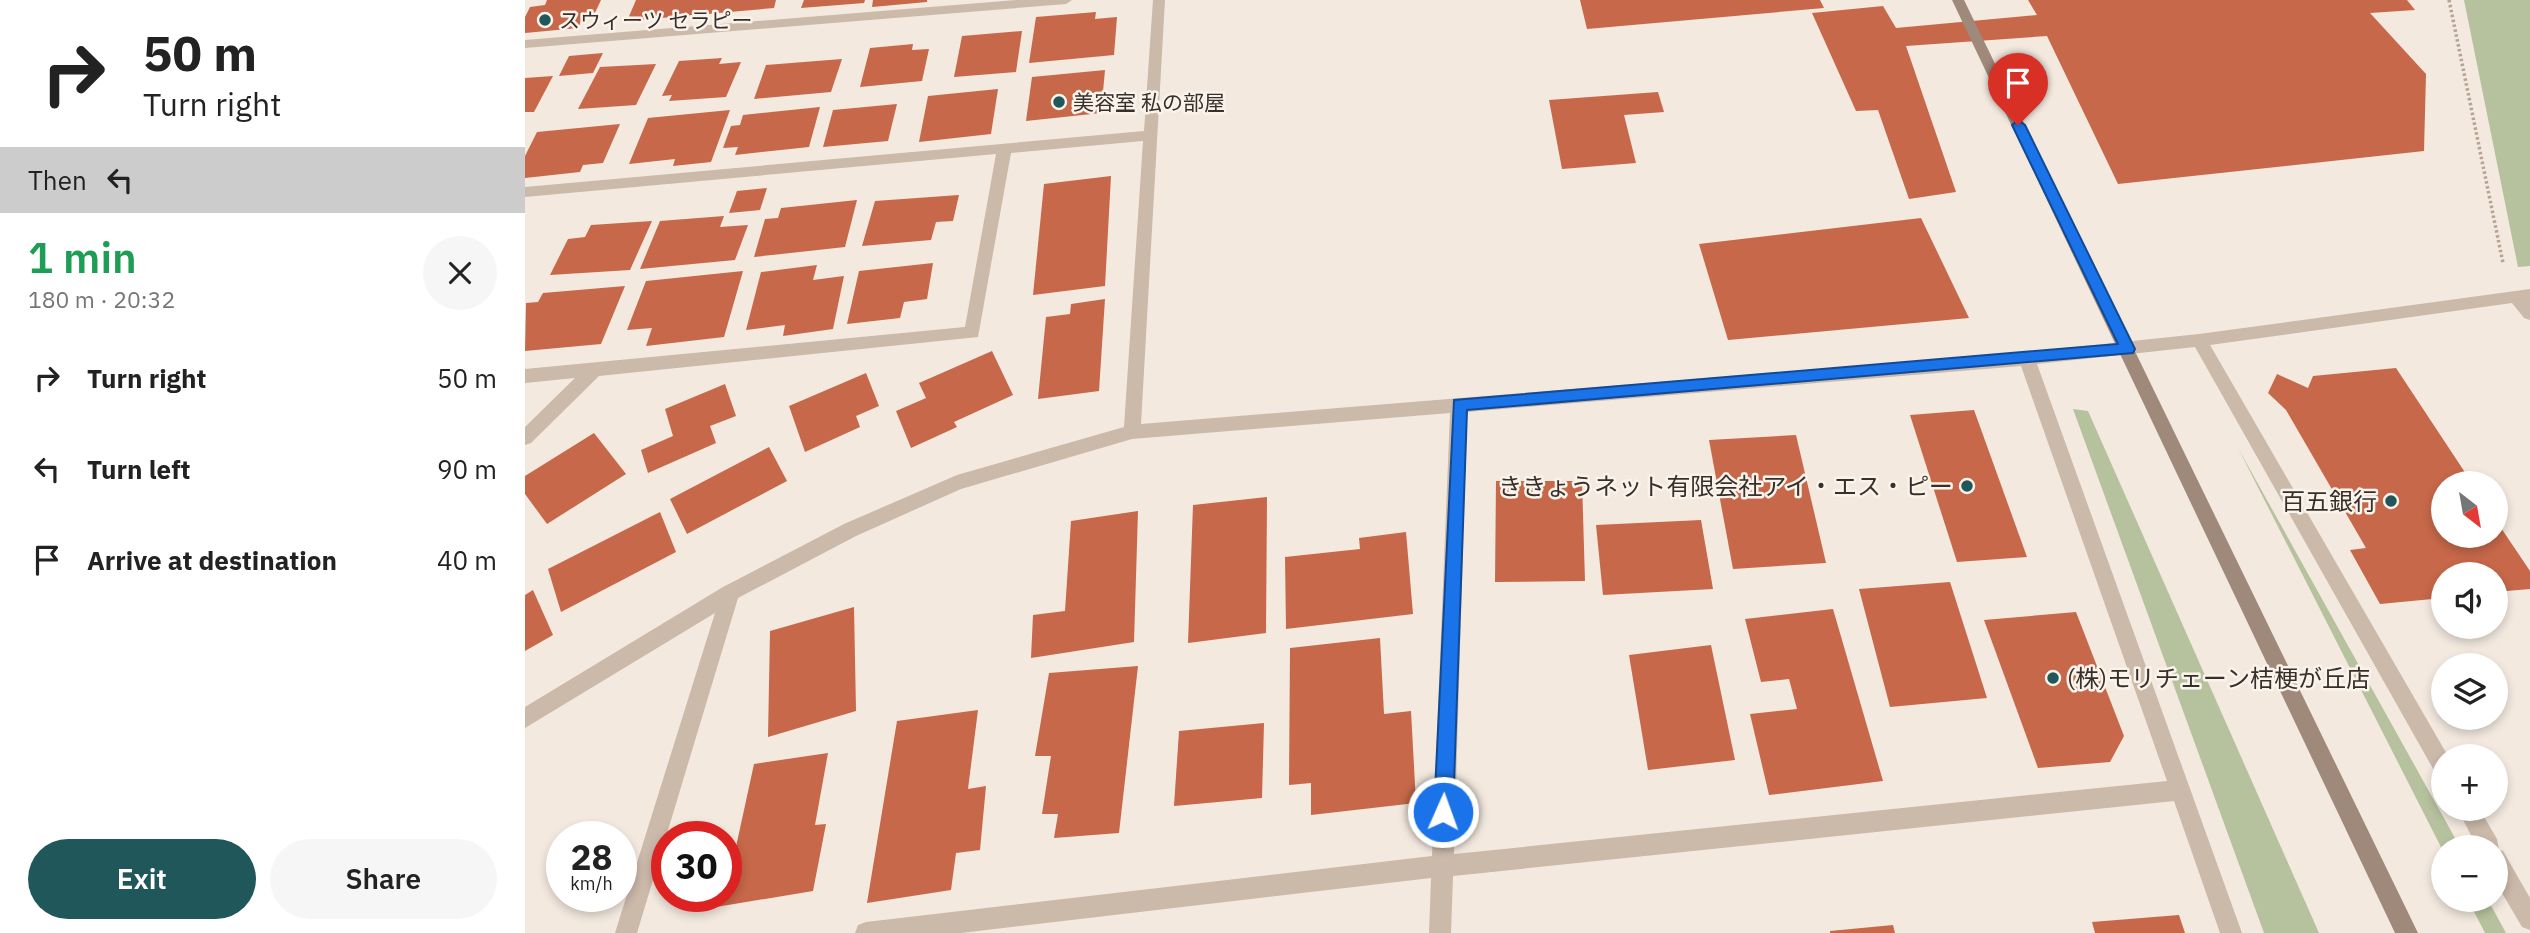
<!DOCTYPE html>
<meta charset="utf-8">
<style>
body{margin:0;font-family:"IBM Plex Sans","Noto Sans JP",sans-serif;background:#f6f6f6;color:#222;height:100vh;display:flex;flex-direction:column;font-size:26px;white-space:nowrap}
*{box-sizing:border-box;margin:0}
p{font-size:23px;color:#767676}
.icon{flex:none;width:38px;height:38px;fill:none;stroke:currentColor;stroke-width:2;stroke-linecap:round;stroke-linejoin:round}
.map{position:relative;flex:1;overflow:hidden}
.side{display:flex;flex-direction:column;background:#fff;width:525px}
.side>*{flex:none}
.banner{background:#fff;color:#222;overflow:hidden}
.needle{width:46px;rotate:149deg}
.buttons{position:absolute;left:1906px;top:471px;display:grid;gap:14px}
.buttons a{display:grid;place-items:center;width:77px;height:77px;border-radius:50%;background:#fff;box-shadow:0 4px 10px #0003;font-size:35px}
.speed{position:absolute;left:21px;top:821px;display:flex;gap:14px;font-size:35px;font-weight:700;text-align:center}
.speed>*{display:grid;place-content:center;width:91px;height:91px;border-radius:50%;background:#fff;box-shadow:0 4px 10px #0003;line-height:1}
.speed small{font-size:18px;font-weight:400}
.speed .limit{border:10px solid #d22;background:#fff;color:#111}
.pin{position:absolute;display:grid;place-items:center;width:60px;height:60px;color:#fff;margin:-72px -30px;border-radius:50% 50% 50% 0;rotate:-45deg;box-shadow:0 0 7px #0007}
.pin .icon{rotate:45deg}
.me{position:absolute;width:77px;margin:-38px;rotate:2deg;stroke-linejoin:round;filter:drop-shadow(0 0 5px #0008)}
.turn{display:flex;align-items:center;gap:24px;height:147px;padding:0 28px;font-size:32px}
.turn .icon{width:91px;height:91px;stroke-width:2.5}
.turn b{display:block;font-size:49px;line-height:60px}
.then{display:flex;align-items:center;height:66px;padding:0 28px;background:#0003;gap:14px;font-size:26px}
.round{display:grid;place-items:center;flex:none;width:74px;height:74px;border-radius:37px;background:#f6f6f6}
.overview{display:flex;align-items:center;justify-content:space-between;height:119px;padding:0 28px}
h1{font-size:42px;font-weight:600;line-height:52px;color:#1e9e55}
.button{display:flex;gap:14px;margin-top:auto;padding:14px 28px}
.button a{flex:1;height:80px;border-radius:42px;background:#1f575b;color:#fff;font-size:28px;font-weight:600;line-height:80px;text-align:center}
.button a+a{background:#f6f6f6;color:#222}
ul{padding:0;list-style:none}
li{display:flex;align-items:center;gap:21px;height:91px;padding:0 28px}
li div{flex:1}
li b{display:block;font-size:26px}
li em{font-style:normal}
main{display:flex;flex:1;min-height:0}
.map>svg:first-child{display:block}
</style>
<main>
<section class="side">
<div class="banner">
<div class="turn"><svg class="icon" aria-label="right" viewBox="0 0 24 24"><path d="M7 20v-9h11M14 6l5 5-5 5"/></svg><div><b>50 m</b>Turn right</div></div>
<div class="then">Then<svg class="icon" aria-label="left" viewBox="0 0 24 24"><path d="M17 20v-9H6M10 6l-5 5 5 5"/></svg></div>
</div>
<div class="overview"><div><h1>1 min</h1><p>180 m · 20:32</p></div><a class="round"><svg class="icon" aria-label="close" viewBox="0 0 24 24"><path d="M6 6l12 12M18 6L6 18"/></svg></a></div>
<ul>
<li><svg class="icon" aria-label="right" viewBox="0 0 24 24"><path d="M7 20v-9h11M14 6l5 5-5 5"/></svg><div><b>Turn right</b></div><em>50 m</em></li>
<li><svg class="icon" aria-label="left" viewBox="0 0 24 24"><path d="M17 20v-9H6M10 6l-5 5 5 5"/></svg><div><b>Turn left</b></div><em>90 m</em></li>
<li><svg class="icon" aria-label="arrive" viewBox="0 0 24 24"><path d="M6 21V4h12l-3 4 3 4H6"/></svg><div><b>Arrive at destination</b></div><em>40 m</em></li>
</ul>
<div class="button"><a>Exit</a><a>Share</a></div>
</section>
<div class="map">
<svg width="2005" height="933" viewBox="0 0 2005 933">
<rect width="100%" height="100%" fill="#f3e9df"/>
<!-- green -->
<g fill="#b6c29e">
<path d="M 1939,0 L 2005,0 L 2005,266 L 1993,267 Z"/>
<path d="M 1548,409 L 1563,411 L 1794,933 L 1739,933 Z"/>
<path d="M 1713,448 L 1935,847 L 1918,847 L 1918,851 Z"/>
<path d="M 1943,900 L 1963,900 L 1981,933 L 1960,933 Z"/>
</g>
<!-- building -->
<g fill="#c66849">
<path d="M 22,0 L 76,0 L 68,17 L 57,19 L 53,28 L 0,33 L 0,17 L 5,7 L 20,5 Z"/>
<path d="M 111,0 L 251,0 L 249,8 L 102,21 Z"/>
<path d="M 279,0 L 340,0 L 339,3 L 276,8 Z"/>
<path d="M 348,0 L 402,0 L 402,2 L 347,7 Z"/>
<path d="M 1055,0 L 1295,0 L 1299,8 L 1062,29 Z"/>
<path d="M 1503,0 L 1882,0 L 1890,10 L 1845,13 L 1901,74 L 1899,151 L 1593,184 L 1522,36 L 1381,46 L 1431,192 L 1384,199 L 1353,110 L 1331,111 L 1287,13 L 1358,6 L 1371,28 L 1512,15 Z"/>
<path d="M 571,12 L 570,19 L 592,17 L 589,55 L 504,63 L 511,17 Z"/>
<path d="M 497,31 L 491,72 L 429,77 L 437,36 Z"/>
<path d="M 388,44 L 387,50 L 404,49 L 397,81 L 335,87 L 345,48 Z"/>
<path d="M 78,53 L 68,73 L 34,76 L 44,56 Z"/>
<path d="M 197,58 L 194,64 L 216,62 L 201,97 L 144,101 L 147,95 L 137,96 L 154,61 Z"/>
<path d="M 317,59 L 306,92 L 229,99 L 241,65 Z"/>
<path d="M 131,64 L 111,105 L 53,109 L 75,67 Z"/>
<path d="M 580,70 L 576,113 L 501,121 L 507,77 Z"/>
<path d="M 28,76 L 9,112 L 0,112 L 0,78 Z"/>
<path d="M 473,89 L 466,134 L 394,142 L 403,96 Z"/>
<path d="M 1133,92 L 1139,112 L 1099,115 L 1111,163 L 1037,169 L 1024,100 Z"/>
<path d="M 372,104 L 363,141 L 298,147 L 308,110 Z"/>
<path d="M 295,107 L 284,147 L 210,155 L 213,147 L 198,148 L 206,126 L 215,125 L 218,115 Z"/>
<path d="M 205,110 L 186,162 L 148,166 L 150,159 L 104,164 L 123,118 Z"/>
<path d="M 95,124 L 78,163 L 58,165 L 55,172 L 0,178 L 0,156 L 12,132 Z"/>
<path d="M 586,176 L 580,286 L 508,295 L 519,184 Z"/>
<path d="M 242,188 L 235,210 L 204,213 L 212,191 Z"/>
<path d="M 434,195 L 428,221 L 411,222 L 406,240 L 337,246 L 350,201 Z"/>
<path d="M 332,200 L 320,247 L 229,257 L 240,219 L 253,218 L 256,208 Z"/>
<path d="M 199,216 L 195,227 L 223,225 L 210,260 L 115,269 L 135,221 Z"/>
<path d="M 1396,218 L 1444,318 L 1203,340 L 1174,244 Z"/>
<path d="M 127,221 L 105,270 L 25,275 L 43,239 L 60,237 L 66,225 Z"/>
<path d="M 408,263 L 402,299 L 379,302 L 375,318 L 322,324 L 334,271 Z"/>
<path d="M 292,265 L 288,280 L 319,276 L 308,329 L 258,336 L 260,325 L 221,330 L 236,272 Z"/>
<path d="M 218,271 L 199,337 L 121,346 L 127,328 L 102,330 L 121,281 Z"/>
<path d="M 100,286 L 76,344 L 0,351 L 1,303 L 13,302 L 18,293 Z"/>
<path d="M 580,299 L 574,391 L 513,399 L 521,317 L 545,314 L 546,304 Z"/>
<path d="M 467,351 L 488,395 L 429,422 L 432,427 L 386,448 L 371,411 L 401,398 L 394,383 Z"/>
<path d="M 1871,368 L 1947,483 L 1918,483 L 1918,536 L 1970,536 L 1970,519 L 2005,571 L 2005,589 L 1970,592 L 1970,574 L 1918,574 L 1918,598 L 1855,604 L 1825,550 L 1841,548 L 1761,410 L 1743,393 L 1752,374 L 1783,388 L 1788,376 Z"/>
<path d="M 341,373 L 354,406 L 331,416 L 335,427 L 280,452 L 264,406 Z"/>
<path d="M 200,384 L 211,416 L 185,426 L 191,443 L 123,473 L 116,450 L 148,436 L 140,409 Z"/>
<path d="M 1449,410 L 1502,557 L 1432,562 L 1385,415 Z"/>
<path d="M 69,433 L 101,474 L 22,524 L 0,494 L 0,476 Z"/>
<path d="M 1271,435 L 1301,563 L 1208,569 L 1184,440 Z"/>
<path d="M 244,447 L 262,481 L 162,534 L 145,499 Z"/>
<path d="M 971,481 L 1057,481 L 1060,581 L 970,582 Z"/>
<path d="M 742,497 L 741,633 L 663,643 L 668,505 Z"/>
<path d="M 613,511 L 609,642 L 506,658 L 508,615 L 540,611 L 546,521 Z"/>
<path d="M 135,512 L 151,552 L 36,612 L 23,569 Z"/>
<path d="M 1176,520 L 1188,589 L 1078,595 L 1071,525 Z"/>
<path d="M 881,532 L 888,614 L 761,629 L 760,557 L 835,549 L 834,538 Z"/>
<path d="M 1425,582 L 1462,698 L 1365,707 L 1334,589 Z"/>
<path d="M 8,590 L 28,635 L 0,651 L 0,595 Z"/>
<path d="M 329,607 L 331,711 L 243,737 L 245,631 Z"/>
<path d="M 1308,609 L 1358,781 L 1244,795 L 1225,714 L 1272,709 L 1264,679 L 1236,682 L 1220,619 Z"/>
<path d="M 1551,612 L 1599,736 L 1585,762 L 1513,768 L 1459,620 Z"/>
<path d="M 855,638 L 859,714 L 886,711 L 891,803 L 786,815 L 786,783 L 764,785 L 765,648 Z"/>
<path d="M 1186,645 L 1210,760 L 1123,770 L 1104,655 Z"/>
<path d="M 613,666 L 594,833 L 529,838 L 533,814 L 517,814 L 526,756 L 510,756 L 524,673 Z"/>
<path d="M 453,710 L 443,789 L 461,786 L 455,850 L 431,853 L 426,890 L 342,903 L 372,721 Z"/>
<path d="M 739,723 L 737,798 L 649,806 L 654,731 Z"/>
<path d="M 303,753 L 290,825 L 301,824 L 288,891 L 173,910 L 176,896 L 201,896 L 201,857 L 209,856 L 229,764 Z"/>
<path d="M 1654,915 L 1660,933 L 1570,933 L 1567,922 Z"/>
<path d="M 1368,925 L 1370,933 L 1305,933 L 1305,931 Z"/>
</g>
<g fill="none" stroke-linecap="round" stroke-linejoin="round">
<!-- path -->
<path stroke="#b7a394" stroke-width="3.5" stroke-dasharray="2.5 2.5" stroke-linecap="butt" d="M 1924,0 L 1978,263"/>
<!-- street -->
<g fill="#cbb9aa" fill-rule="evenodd">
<path d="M 491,0 L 547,0 L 541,4 L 0,48 L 0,40 Z"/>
<path d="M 628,0 L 640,0 L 616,424 L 1502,352 L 1674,334 L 2005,289 L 2005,320 L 1999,318 L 1987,303 L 1685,345 L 1923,756 L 1918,756 L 1918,777 L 1911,774 L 1670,347 L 1512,364 L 1717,933 L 1695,933 L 1649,801 L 928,876 L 926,933 L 904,933 L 906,878 L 436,933 L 330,933 L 333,925 L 341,922 L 907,856 L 925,413 L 607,439 L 436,489 L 331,536 L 213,598 L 112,933 L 90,933 L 190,613 L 0,728 L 0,707 L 198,587 L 319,524 L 432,475 L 599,427 L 618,141 L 486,153 L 453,337 L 74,376 L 6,443 L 0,445 L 0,427 L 50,378 L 0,383 L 0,369 L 440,327 L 471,154 L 0,197 L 0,187 L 619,131 ZM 1496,366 L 1642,781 L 929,854 L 942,412 Z"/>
<path d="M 1932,808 L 1954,808 L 1972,839 L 1974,850 L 1978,851 L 2005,898 L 2005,930 L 1997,927 L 1970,881 L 1970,847 L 1952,847 Z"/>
</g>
<!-- secondary -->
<path fill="#9f897b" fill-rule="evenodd" d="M 1427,0 L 1439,0 L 1893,933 L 1870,933 Z"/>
</g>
<!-- route -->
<path fill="#1a73e8" stroke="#114b97" stroke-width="2" d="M 1493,120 L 1500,125 L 1610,349 L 1608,353 L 942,410 L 928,812 L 925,819 L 918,821 L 912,819 L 909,812 L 929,400 L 1593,344 L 1487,125 Z"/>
<!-- markers -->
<g fill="#1f575b" stroke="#faf3eb" stroke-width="2.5">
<circle cx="20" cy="20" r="7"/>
<circle cx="534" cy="102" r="7"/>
<circle cx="1442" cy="486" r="7"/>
<circle cx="1866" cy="501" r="7"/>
<circle cx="1528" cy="678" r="7"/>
</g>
<g text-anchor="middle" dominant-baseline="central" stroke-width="5" stroke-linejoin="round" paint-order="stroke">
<!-- far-poi labels -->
<g font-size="21" fill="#392f2a" stroke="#faf3eb" text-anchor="start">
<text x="34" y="20">スウィーツ セラピー</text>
<text x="548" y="102">美容室 私の部屋</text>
</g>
<!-- poi labels -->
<g font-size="24" fill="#392f2a" stroke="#faf3eb" text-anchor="end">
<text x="1428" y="486">ききょうネット有限会社アイ・エス・ピー</text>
<text x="1852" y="501">百五銀行</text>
<text x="1542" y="678" text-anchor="start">(株)モリチェーン桔梗が丘店</text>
</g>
</g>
</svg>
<div class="buttons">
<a><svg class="needle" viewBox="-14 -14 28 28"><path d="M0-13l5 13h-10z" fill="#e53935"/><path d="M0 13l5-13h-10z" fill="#767676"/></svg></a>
<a><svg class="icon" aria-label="sound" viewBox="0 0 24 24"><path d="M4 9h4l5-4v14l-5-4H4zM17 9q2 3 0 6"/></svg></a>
<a><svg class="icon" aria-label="layers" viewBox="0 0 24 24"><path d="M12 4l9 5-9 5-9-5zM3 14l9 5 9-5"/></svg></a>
<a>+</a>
<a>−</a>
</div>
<div class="speed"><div>28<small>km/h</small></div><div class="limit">30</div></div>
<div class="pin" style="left:1493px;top:125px;background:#d93025"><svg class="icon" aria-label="arrive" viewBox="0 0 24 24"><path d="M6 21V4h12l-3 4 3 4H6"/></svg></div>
<svg class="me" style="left:918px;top:812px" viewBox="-20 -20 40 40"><circle r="17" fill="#1a73e8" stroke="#fff" stroke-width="3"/><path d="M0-11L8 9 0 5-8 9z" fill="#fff"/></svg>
</div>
</main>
